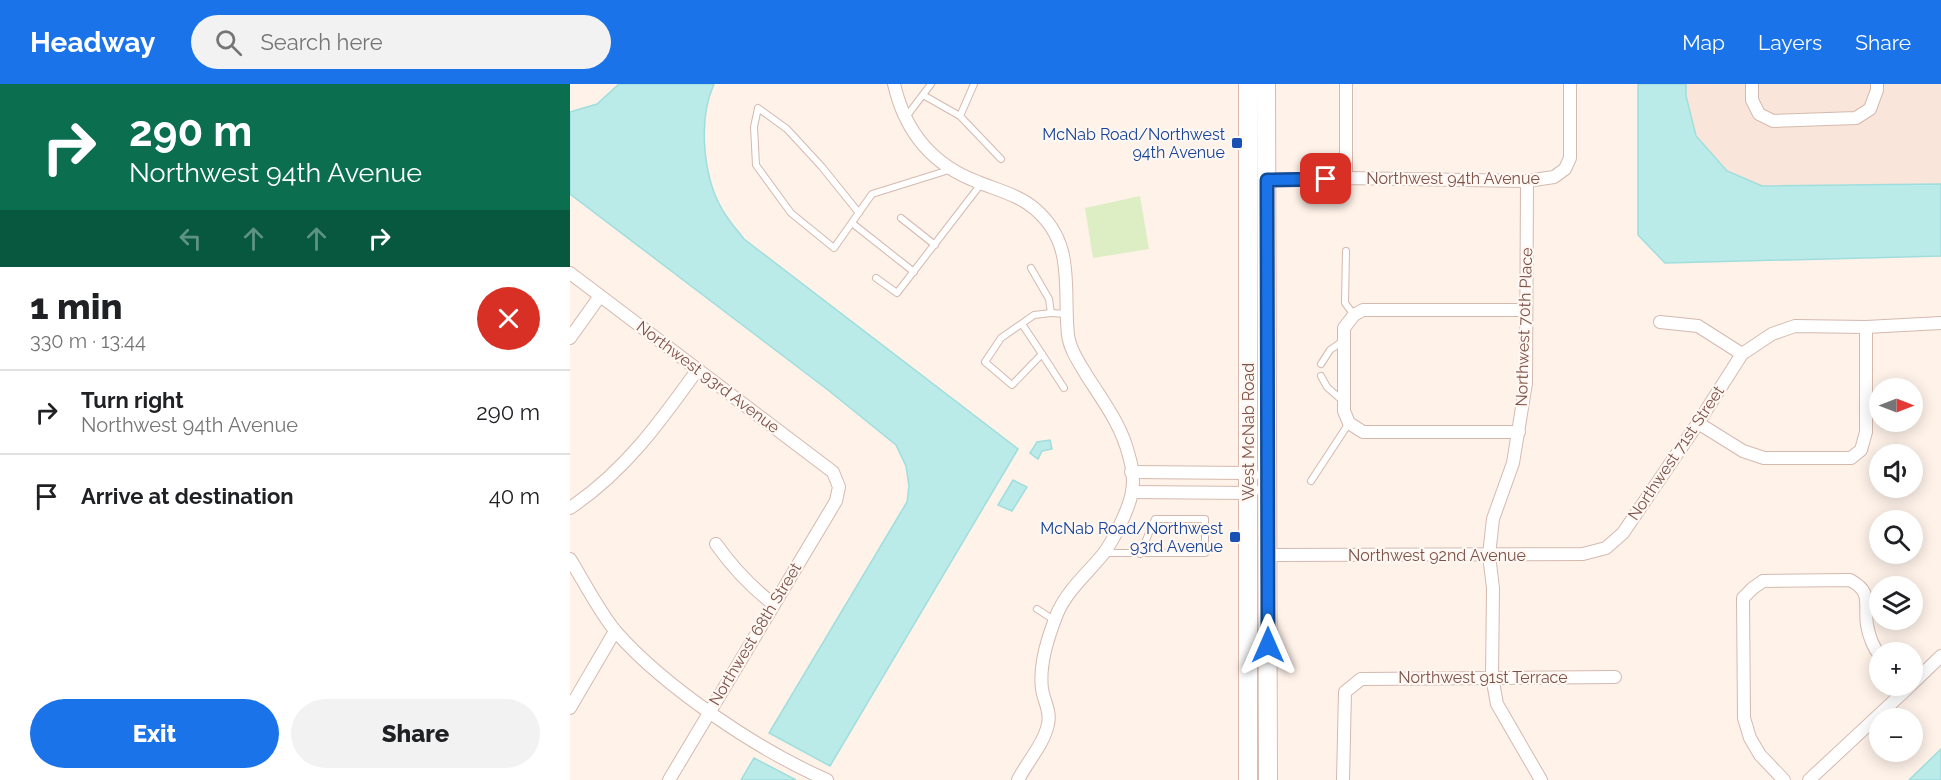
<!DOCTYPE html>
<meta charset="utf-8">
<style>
body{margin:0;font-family:Raleway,sans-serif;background:#f2f2f2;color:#202124;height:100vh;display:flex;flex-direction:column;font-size:22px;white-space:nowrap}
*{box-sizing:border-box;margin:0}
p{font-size:20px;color:#757577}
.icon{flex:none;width:33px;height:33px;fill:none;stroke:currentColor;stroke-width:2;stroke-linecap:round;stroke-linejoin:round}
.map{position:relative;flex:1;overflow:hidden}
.side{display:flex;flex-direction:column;background:#fff;width:570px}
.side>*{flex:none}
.banner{background:#0b6e4f;color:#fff;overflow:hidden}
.needle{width:39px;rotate:90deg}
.buttons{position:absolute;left:1299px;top:294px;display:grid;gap:12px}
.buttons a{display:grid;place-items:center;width:54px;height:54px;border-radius:50%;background:#fff;box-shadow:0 3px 15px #0003;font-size:30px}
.pin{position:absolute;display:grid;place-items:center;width:51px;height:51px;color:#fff;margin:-26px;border-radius:12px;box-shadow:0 3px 9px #0006}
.me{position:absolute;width:66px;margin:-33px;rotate:0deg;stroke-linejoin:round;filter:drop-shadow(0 0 4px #0008)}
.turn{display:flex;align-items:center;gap:21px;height:126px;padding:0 30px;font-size:27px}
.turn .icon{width:78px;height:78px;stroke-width:2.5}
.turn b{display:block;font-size:42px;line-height:51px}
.lanes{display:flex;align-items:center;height:57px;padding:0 30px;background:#0003;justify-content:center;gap:30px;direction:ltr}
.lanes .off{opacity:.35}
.round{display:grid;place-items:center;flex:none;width:63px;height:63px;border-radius:32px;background:#f2f2f2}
.headline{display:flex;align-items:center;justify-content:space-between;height:102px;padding:0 30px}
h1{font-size:36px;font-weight:800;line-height:45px}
.button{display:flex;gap:12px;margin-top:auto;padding:12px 30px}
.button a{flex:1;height:69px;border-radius:36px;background:#1a73e8;color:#fff;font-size:24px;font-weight:800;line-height:69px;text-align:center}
.button a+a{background:#f2f2f2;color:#202124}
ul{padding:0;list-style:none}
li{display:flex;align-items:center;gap:18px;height:84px;padding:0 30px;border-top:2px solid #e0e0e0}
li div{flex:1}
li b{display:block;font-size:22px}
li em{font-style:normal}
header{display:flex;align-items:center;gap:36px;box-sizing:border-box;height:84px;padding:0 30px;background:#1a73e8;color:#fff}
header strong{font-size:28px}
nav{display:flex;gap:33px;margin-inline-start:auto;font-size:21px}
.search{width:420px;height:54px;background:#f2f2f2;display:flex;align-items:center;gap:15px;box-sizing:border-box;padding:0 21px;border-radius:33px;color:#757577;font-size:22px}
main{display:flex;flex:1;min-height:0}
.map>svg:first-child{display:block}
</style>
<header>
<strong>Headway</strong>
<div class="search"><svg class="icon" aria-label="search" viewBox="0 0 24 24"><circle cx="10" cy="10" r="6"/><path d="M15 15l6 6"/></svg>Search here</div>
<nav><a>Map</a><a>Layers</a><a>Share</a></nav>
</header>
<main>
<section class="side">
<div class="banner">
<div class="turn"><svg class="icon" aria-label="right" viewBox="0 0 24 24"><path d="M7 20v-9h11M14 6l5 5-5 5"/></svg><div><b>290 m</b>Northwest 94th Avenue</div></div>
<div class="lanes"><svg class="icon off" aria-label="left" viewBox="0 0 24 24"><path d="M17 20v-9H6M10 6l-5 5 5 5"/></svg><svg class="icon off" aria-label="ahead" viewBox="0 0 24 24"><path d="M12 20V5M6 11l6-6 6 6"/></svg><svg class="icon off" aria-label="ahead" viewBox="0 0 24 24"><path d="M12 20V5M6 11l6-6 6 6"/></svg><svg class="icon" aria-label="right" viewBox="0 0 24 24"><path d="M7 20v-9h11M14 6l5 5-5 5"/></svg></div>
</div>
<div class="headline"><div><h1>1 min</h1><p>330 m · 13:44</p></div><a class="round" style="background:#d93025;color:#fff"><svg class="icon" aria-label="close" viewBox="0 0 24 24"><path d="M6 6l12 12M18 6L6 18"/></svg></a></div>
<ul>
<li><svg class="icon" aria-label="right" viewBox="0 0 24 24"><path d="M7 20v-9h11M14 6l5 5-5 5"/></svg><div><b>Turn right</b><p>Northwest 94th Avenue</p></div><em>290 m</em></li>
<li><svg class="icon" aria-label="arrive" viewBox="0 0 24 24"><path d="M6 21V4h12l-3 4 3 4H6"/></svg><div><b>Arrive at destination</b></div><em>40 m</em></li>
</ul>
<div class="button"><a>Exit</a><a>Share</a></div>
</section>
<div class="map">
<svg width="1371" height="696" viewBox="0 0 1371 696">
<rect width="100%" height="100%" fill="#fef2e9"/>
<!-- residential -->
<path fill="#f9e5d9" d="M 1116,0 L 1371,0 L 1371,100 L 1192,102 L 1157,87 L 1126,52 L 1116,11 Z"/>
<!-- green -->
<path fill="#ddeec5" d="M 570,112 L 579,165 L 523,174 L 515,124 Z"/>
<!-- water -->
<g fill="#baebe9" stroke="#9fdedd" stroke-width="1.5">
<path d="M 49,0 L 144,0 C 127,38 133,99 157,133 C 162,141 169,148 174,155 L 448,365 L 260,682 L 199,649 L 337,418 L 339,402 L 336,382 L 326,361 L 258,306 L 0,110 L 0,28 L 27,20 Z"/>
<path d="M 1068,0 L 1116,0 L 1116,12 L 1126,52 L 1157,87 L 1192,102 L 1371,100 L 1371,172 L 1095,179 L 1068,151 Z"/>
<path d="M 480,356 L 482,365 L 472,367 L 468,375 L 460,369 L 467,358 Z"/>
<path d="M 443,396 L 457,403 L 442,427 L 428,421 Z"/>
<path d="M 1371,665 L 1371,696 L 1339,696 Z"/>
<path d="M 184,674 L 226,696 L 171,696 Z"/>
</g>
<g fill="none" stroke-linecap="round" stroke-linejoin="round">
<!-- service casing -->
<g stroke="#d5b9af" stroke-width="8">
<g id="service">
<path d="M 404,0 L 390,32 L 431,75"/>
<path d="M 353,11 L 390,32"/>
<path d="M 336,33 L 361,0"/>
<path d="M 289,129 L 252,83 L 217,45 L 188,24 L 184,43 L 186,81 L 221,129 L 264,164 L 302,110 L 379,86"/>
<path d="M 331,134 L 365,161"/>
<path d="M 282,139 L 344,188"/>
<path d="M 776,167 L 775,219 L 784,231"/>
<path d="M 461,184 L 479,215 L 481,229 L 497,230"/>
<path d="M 306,194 L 327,209 L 411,100"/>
<path d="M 481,229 L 464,231 L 431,254 L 415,278 L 442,301 L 472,270 L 494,304"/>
<path d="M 452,240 L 472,270"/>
<path d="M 751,280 L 760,266 L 773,257"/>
<path d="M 751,292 L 757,303 L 774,318"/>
<path d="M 741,397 L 779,339"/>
<path d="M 534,469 L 635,469 L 635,435 L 585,435 L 570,470"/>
<path d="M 467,525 L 484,536"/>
</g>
</g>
<!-- minor casing -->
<g stroke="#d5b9af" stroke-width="14">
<g id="minor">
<path d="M 324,0 C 335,48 362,81 408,98 C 427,106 449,111 465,125 C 506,160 493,204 498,251 C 500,266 510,280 517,292 C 533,317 552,342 559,372 C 562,382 564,397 562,408 C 559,425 544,455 534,469 C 518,489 497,506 487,530 C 478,553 469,580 472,605 C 474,618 481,627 478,640 C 474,660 457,678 448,696"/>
<path d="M 776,0 L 776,94"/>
<path d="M 1182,0 L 1182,16 L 1189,30 L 1203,37 L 1286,34 L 1300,25 L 1307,6 L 1307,0"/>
<path d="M 697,96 L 776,94 L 957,97 L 984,93 L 995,85 L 1000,74 L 1000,0"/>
<path d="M 957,97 L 956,299 L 943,379 L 923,435 L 919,471 L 923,504 L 922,593 L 927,620 L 971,696"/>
<path d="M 0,189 L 263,388 L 269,403 L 266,417 L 99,696"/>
<path d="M 1090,238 L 1128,242 L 1172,270 L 1202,250 L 1225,242 L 1296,243 L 1371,239"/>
<path d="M 0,254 L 30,212"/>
<path d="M 1128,339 L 1173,367 L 1194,374 L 1281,374 L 1291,366 L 1296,348 L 1296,243"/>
<path d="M 949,348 L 793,348 L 779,339 L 774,327 L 774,244 L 784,231 L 793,226 L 956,226"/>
<path d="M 561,388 L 678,389 L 683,391"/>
<path d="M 562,408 L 678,409 L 683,406"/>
<path d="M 0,424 C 55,387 90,338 128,285"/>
<path d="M 146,460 C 163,484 180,502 203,520"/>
<path d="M 698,471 L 1013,470 L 1036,464 L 1053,449 L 1128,339 L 1172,270"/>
<path d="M 0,475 C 13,496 31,531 47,549 C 96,604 188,666 257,696"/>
<path d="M 1342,600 L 1371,572"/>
<path d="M 0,624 L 45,547"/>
<path d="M 773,696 L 775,608 L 791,595 L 1045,593"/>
<path d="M 1214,696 L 1190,671 L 1180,654 L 1174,634 L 1173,514 L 1183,504 L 1193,497 L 1280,496 C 1303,508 1294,520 1297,541 C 1299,552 1303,563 1310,572"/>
<path d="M 1239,696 L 1340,602"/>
</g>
</g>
<!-- secondary casing -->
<g stroke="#dabaaf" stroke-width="20">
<g id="secondary">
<path d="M 678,0 L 678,696"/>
<path d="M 696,0 L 698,696"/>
</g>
</g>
<!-- service -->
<use href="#service" stroke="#fff" stroke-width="6"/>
<!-- minor -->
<use href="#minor" stroke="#fff" stroke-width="12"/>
<!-- secondary -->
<use href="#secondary" stroke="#fff" stroke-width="18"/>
</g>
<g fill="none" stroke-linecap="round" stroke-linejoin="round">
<!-- route casing -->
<g stroke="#114b97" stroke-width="15">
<path id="route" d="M 698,561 L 697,96 L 756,95"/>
</g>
<!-- route -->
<use href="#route" stroke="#1a73e8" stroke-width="10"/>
</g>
<!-- markers -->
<g fill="#1a4fb4" stroke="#fff7f1" stroke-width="2">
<rect x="661" y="53" width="12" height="12" rx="3"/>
<rect x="659" y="447" width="12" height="12" rx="3"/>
</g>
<g text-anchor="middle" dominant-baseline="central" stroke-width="4.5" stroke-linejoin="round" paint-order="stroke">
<!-- transit labels -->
<g font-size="16" fill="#164399" stroke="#fff7f1" text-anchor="end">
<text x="655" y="50">McNab Road/Northwest<tspan x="655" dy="18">94th Avenue</tspan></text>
<text x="653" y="444">McNab Road/Northwest<tspan x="653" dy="18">93rd Avenue</tspan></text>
</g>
<!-- street labels -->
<g font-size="16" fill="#7c5249" stroke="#fff7f1">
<text x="883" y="94">Northwest 94th Avenue</text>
<text transform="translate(954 243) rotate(-88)">Northwest 70th Place</text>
<text transform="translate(138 293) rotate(37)">Northwest 93rd Avenue</text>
<text transform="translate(678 348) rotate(-90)">West McNab Road</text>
<text transform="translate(1106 369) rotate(-56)">Northwest 71st Street</text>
<text x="867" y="471">Northwest 92nd Avenue</text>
<text transform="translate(185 550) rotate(-59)">Northwest 68th Street</text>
<text x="913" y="593">Northwest 91st Terrace</text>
</g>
</g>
</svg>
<div class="buttons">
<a><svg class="needle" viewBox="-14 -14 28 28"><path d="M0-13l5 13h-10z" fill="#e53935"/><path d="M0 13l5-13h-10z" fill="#757577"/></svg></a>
<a><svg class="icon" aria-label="sound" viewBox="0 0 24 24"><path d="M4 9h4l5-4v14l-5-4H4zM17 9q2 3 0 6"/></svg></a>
<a><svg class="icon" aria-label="search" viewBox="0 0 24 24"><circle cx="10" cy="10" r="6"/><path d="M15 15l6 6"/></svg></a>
<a><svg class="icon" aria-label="layers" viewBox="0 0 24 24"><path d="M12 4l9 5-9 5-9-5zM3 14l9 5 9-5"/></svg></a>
<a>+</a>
<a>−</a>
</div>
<div class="pin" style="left:756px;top:95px;background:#d93025"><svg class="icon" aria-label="arrive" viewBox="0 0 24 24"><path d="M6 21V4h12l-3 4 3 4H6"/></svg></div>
<svg class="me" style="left:698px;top:561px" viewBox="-20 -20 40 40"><path d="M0-17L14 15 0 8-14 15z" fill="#1a73e8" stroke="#fff" stroke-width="4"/></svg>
</div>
</main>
